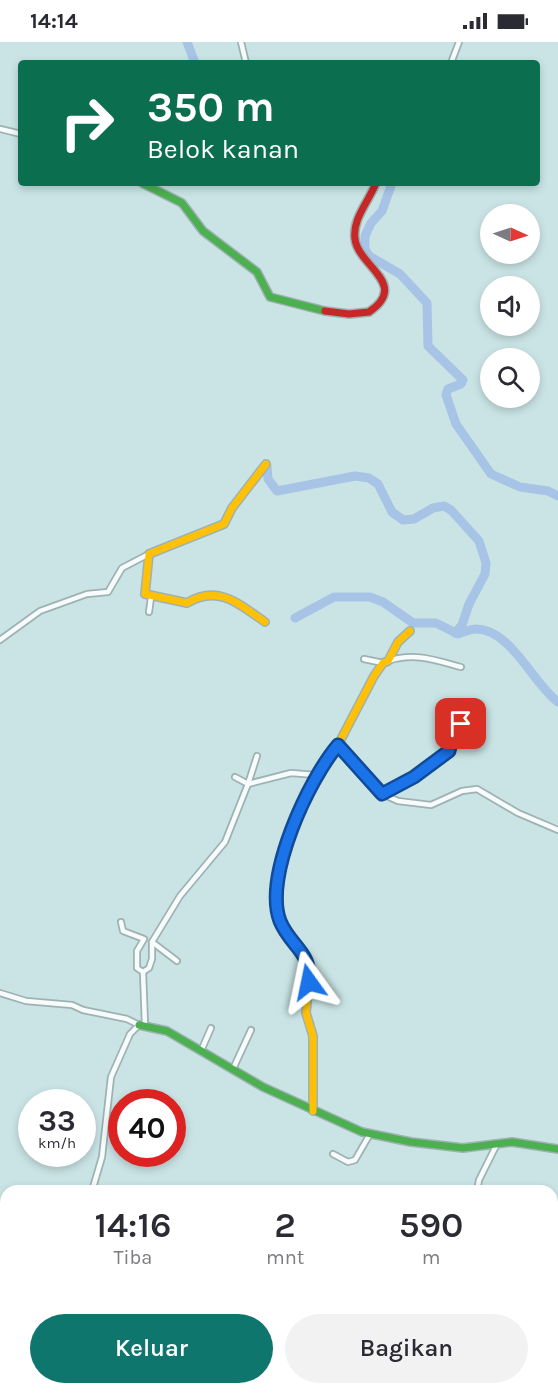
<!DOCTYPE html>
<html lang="id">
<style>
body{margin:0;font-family:Karla,sans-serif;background:#f2f2f3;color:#2b2b33;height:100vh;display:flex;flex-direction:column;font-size:22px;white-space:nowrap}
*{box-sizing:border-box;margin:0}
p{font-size:20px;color:#7c7c81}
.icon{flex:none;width:33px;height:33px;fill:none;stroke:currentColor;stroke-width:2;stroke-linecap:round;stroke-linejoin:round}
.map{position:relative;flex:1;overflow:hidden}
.panel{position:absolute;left:0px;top:1143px;width:558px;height:210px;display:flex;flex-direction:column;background:#fff;border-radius:18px 18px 0 0;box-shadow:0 3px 9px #0003}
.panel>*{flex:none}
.hud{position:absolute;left:18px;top:18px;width:522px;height:126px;border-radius:6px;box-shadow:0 3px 9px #0003;background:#0b6e4f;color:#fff;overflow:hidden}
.needle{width:39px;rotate:93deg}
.tools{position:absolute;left:480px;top:162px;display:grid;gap:12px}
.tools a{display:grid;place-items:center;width:60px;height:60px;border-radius:50%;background:#fff;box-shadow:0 3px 9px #0003;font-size:30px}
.speed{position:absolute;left:18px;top:1047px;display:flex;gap:12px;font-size:30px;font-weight:700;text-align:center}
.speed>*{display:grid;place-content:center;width:78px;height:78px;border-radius:50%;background:#fff;box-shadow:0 3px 9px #0003;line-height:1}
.speed small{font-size:15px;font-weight:400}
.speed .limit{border:9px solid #d22;background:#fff;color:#111}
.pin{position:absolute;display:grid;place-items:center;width:51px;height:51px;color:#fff;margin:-26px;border-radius:12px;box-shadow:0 3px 9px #0006}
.me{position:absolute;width:66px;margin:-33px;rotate:348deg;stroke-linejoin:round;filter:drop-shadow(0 0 4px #0008)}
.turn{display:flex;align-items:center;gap:21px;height:126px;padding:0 30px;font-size:27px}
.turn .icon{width:78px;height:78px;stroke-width:2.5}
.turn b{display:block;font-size:42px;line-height:51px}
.eta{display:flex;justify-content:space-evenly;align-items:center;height:102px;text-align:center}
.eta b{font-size:36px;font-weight:600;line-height:42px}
.primary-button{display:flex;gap:12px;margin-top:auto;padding:12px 30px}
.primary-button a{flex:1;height:69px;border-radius:36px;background:#0f766e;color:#fff;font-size:24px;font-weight:600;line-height:69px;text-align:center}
.primary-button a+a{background:#f2f2f3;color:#2b2b33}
.status{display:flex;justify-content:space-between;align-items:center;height:42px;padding:0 30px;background:#fff;direction:ltr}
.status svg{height:16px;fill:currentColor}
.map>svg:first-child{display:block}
</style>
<div class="status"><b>14:14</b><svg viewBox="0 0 49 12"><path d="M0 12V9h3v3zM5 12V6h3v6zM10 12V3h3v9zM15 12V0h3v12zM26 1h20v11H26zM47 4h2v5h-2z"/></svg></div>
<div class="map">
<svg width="558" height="1353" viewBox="0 0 558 1353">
<rect width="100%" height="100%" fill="#cae4e5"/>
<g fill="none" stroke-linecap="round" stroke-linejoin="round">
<!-- river -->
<g stroke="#a7c3e5" stroke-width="9">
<path d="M 187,0 L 195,21"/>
<path d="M 392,141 L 382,169 L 371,181 L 365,194 L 365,207 L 369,214 L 400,232 L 427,261 L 428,304 L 463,338 L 461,342 L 448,347 L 446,353 L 456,382 L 491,432 L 520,445 L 548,449 L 558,454"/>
<path d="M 267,424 L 268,437 L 277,449 L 355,434 L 369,436 L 378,442 L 392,470 L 403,478 L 414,477 L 433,466 L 444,464 L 451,468 L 479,499 L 486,521 L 485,532 L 469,562 L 462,583 L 455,591"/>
<path d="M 295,576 L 334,555 L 370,555 L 383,560 L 413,581 L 436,581 L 458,592 C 464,590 470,587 476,587 C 511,587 533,642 558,660"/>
</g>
<!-- street casing -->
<g stroke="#9eb2b3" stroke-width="8">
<g id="street">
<path d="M 241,0 L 246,21"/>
<path d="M 451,21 L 459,0"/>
<path d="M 0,87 L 21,92"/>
<path d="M 149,570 L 151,555"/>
<path d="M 0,598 L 40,569 L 87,552 L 108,550 L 122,526 L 149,512"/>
<path d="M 364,617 L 383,621"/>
<path d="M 388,619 C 414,610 435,618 461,625"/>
<path d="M 338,703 L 382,752 L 414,735 L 449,709 L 455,683 L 467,681 L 474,684"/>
<path d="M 235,735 L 248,742 L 257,714"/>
<path d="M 382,752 L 398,759 L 431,763 L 462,749 L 477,747 L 518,771 L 558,788"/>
<path d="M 121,880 L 123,889 L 144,897 L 137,909 L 137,926 L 143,930 L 145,983"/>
<path d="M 152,900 L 177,919"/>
<path d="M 143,930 L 149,926 L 152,917 L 152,900 L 180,854 L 225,800 L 248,742 L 291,731 L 316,733"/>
<path d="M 0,951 L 26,959 L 72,963 L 83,968 L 127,977 L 139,983 L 130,992 L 111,1035 L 102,1115 L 92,1149"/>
<path d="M 201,1009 L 211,986"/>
<path d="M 233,1027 L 251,988"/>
<path d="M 333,1112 L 348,1120 L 355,1118 L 370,1092"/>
<path d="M 477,1149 L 479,1138 L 497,1102"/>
<path d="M 0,1274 L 6,1269"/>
<path d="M 552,1280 L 558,1281"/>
<path d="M 552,1299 L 558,1295"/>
<path d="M 0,1343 L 8,1353"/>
</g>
</g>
<!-- fast casing -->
<g stroke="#9eb2b3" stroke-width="10">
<g id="fast">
<path d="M 142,141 L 182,161 L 203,189 L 257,230 L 270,255 L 325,269"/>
<path d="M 139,983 L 167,989 L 263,1045 L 362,1090 L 411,1100 L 463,1106 L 512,1100 L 558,1107"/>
</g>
</g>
<!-- slow casing -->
<g stroke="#9eb2b3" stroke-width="10">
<g id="slow">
<path d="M 265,580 C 239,562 218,542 187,561 L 145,552 L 149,512 L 224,482 L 232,466 L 266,422"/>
<path d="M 313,1069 L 313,994 L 306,971 L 310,925 L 279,876 L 279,822 L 316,733 L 338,703 L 374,634 L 383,621 L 388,619 L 398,600 L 410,589"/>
</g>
</g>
<!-- jam casing -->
<g stroke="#9eb2b3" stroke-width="10">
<path id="jam" d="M 325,269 L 349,272 L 369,270 C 410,242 358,224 355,197 C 352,177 369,159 376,141"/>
</g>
<!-- street -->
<use href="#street" stroke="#f7fbfb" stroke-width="4.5"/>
<!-- fast -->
<use href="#fast" stroke="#4caf50" stroke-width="7"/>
<!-- slow -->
<use href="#slow" stroke="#ffc107" stroke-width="7"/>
<!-- jam -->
<use href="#jam" stroke="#c62828" stroke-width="7"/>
</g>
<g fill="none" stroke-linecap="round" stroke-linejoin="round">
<!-- route casing -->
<g stroke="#114b97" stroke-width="15">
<path id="route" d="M 309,940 C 312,910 290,904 280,879 C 263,835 309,737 338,703 L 382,752 L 414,735 L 449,709 L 455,683 L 461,682"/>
</g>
<!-- route -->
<use href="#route" stroke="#1a73e8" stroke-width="10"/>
</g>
</svg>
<div class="tools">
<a><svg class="needle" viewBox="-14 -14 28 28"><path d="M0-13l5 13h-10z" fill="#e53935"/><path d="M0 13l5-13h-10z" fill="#7c7c81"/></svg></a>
<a><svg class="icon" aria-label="sound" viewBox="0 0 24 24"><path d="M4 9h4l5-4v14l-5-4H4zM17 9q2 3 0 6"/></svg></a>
<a><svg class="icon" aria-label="search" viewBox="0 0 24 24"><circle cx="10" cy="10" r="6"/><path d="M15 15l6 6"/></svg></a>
</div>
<div class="speed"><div>33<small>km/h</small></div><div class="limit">40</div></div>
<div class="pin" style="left:461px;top:682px;background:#d93025"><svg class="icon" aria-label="arrive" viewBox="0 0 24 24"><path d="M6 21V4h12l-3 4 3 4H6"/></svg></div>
<svg class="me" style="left:309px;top:940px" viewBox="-20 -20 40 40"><path d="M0-17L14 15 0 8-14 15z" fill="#1a73e8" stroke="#fff" stroke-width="4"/></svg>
<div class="hud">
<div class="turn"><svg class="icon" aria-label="right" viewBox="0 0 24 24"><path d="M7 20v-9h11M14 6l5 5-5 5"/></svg><div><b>350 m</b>Belok kanan</div></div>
</div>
<section class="panel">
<div class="eta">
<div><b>14:16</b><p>Tiba</p></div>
<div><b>2</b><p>mnt</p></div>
<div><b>590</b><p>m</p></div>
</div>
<div class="primary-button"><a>Keluar</a><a>Bagikan</a></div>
</section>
</div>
